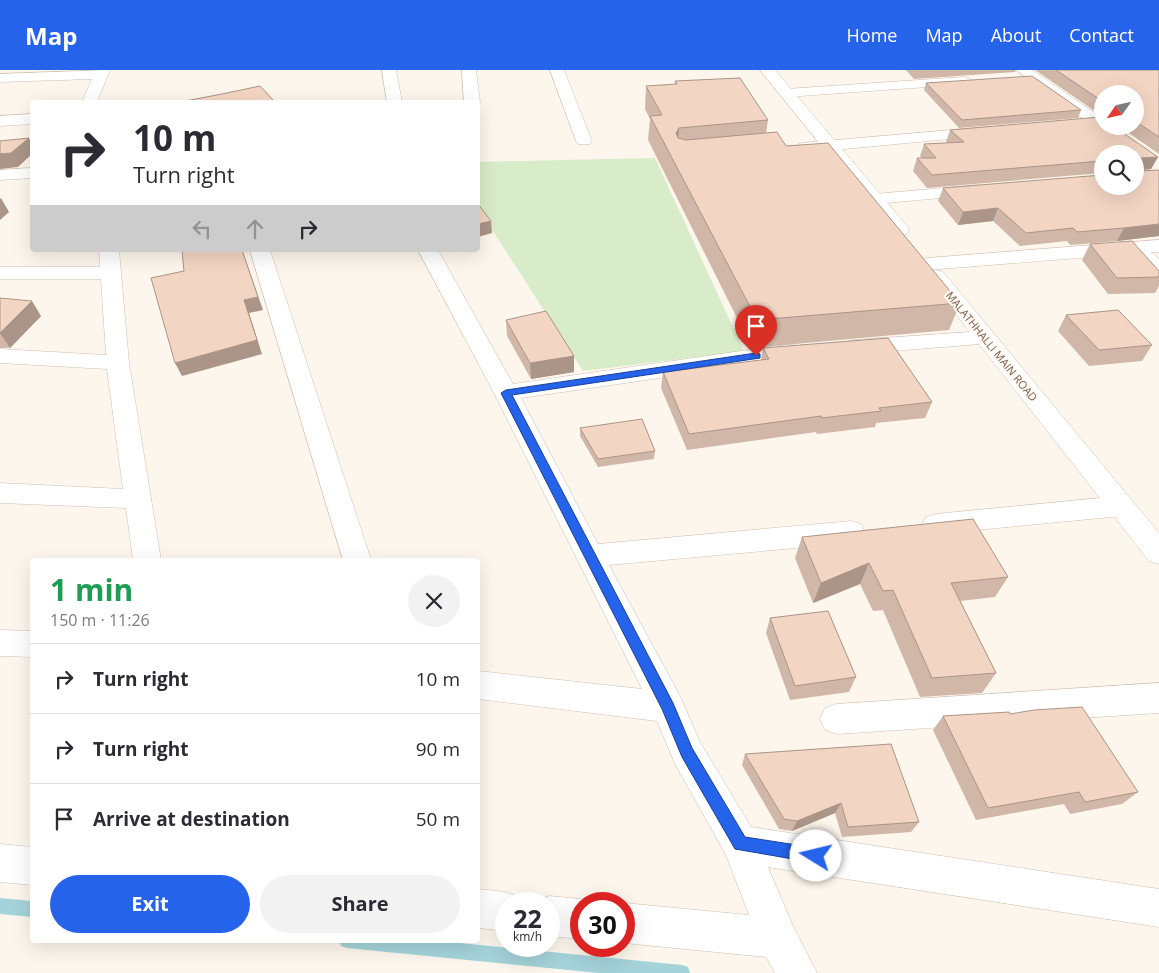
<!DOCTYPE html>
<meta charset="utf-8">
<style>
body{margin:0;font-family:"Open Sans",sans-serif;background:#f2f2f3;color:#2b2b33;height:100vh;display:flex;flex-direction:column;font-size:19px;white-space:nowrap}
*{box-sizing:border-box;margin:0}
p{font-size:16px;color:#7c7c81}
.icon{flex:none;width:28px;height:28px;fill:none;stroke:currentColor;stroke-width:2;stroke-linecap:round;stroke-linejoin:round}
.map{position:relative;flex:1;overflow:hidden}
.side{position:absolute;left:30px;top:488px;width:450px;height:385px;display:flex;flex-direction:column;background:#fff;border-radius:5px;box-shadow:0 5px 20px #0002}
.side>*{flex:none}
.banner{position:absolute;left:30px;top:30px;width:450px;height:152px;border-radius:5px;box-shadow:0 5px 20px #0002;background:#fff;color:#2b2b33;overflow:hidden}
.needle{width:32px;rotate:236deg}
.controls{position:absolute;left:1094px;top:15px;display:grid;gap:10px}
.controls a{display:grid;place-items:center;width:50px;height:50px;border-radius:50%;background:#fff;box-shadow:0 5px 20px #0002;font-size:25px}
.speed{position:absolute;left:495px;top:822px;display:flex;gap:10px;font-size:25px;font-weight:700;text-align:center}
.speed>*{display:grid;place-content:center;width:65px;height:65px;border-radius:50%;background:#fff;box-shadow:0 5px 20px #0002;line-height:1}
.speed small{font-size:12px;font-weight:400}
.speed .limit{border:8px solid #d22;background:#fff;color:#111}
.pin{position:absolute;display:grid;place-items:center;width:42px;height:42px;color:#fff;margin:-51px -21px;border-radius:50% 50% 50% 0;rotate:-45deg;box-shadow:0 0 5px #0007}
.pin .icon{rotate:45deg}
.me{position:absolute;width:55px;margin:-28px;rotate:279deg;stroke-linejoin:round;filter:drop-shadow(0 0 4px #0008)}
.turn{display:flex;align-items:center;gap:18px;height:105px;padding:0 20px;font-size:22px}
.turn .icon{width:65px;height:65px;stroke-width:2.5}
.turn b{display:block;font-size:35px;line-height:42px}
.lanes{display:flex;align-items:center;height:48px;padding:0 20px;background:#0003;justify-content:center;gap:25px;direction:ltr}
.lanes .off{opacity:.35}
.round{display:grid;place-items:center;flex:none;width:52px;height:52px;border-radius:26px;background:#f2f2f3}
.summary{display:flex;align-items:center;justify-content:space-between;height:85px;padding:0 20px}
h1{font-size:30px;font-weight:700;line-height:38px;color:#1e9e55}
.cta{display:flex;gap:10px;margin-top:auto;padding:10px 20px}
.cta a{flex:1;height:58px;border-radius:30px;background:#2563eb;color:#fff;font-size:20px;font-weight:700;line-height:58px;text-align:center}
.cta a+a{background:#f2f2f3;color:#2b2b33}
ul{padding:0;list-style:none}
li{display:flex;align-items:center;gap:15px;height:70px;padding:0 20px;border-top:1px solid #e1e1e2}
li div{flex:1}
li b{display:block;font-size:19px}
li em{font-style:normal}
header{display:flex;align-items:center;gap:30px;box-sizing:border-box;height:70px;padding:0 25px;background:#2563eb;color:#fff}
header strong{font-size:24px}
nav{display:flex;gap:28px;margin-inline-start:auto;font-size:18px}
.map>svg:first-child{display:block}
</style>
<header>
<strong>Map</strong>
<nav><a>Home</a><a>Map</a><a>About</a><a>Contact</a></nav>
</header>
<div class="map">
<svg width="1159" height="903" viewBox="0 0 1159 903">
<rect width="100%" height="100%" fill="#fdf6ec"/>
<!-- green -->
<path fill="#d8ecc9" d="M 655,88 L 744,281 L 583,301 L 478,138 L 478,92 Z"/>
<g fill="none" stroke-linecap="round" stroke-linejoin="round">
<!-- stream -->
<g fill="#a5d3da" fill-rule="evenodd">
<path d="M 0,828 L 32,831 L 32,847 L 0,844 Z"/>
<path d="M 339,870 L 430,870 L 682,895 L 688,897 L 690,903 L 598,903 L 347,878 L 341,876 Z"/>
</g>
<!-- street casing -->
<g stroke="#d1beb0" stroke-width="1">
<g id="street">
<path d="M 110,0 L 97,32 L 82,32 L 92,9 L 0,12 L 0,4 Z"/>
<path d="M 382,0 L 396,0 L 402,32 L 387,32 Z"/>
<path d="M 462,0 L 476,0 L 480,32 L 478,35 L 478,32 L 464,32 Z"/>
<path d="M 550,0 L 564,0 L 592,71 L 590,74 L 578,74 L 576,71 Z"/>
<path d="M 1016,0 L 1032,0 L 1102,48 L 1102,56 L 1109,56 L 1102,60 L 1096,58 Z"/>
<path d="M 964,7 L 969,8 L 971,11 L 969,14 L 786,27 L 781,26 L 779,23 L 781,20 L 786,19 Z"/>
<path d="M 32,44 L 32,54 L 0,56 L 0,46 Z"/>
<path d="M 986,57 L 992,59 L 994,62 L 992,65 L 802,83 L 796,81 L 794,78 L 796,75 L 802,73 Z"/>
<path d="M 32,98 L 32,108 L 0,110 L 0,100 Z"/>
<path d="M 978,115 L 984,116 L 987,120 L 984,124 L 875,134 L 869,133 L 866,129 L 869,125 L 875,124 Z"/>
<path d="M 1159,170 L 1159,182 L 1151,182 L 1159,189 L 1159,205 L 1152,203 L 1129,184 L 927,200 L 920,198 L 917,194 L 920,190 L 927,188 Z"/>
<path d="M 99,180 L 119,180 L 129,293 L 161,490 L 133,490 L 126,438 L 0,433 L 0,413 L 123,419 L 107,299 L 0,293 L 0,279 L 106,285 L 101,209 L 0,209 L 0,197 L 100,197 Z"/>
<path d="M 250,180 L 270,180 L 371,490 L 343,490 Z"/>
<path d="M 418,180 L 438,180 L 513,314 L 776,276 L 799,274 L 807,276 L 810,281 L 807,286 L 799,288 L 521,328 L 598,474 L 851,451 L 861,454 L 865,462 L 861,470 L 851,473 L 609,495 L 680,626 L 700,672 L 751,757 L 1159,819 L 1159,857 L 768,797 L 792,854 L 817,903 L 775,903 L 766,887 L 624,873 L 624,833 L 749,845 L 726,785 L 675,694 L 657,651 L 478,629 L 478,601 L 642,619 L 494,323 Z"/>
<path d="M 985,261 L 993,263 L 996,268 L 993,273 L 854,284 L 846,282 L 843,277 L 846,272 L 854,270 Z"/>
<path d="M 1121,426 L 1131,429 L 1135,436 L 1131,443 L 1121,446 L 936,464 L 926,461 L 922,454 L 926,447 L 936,444 Z"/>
<path d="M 0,560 L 32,561 L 32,587 L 0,586 Z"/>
<path d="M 1159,613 L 1159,643 L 837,664 L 825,660 L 820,649 L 825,638 L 837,634 Z"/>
<path d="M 0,774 L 32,777 L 32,815 L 0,812 Z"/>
<path d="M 478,819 L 506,822 L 520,828 L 522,834 L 506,834 L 506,861 L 478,858 Z"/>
<path d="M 549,826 L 581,829 L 592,834 L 581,834 L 581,869 L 549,866 L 549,834 L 534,834 Z"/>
</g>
</g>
<!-- secondary casing -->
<g stroke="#d6c0b0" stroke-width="1">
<g id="secondary">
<path d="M 760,0 L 775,0 L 907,156 L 909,160 L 907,164 L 900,166 L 893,164 Z"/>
<path d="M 936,200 L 943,202 L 1159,463 L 1159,494 L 1149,491 L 929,210 L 926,206 L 929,202 Z"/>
</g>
</g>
<!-- street -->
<use href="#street" fill="#fff" fill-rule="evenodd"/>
<!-- secondary -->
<use href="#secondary" fill="#fff" fill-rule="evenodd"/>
</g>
<!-- wall -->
<g fill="#d1b7a8">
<path d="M 906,0 L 1016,0 L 1015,2 L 914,9 Z"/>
<path d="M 1035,0 L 1159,0 L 1159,84 L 1119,56 L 1135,56 L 1135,24 L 1102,24 L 1102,46 Z"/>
<path d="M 675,11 L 768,50 L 766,63 L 786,76 L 960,233 L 949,260 L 752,278 L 648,70 L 650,49 L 645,39 L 646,16 L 675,14 Z"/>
<path d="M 926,13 L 1081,40 L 1078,48 L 959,58 L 924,20 Z"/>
<path d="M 950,60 L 1158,87 L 1151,99 L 1140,100 L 1140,101 L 1159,100 L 1159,166 L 1117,171 L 1070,175 L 1067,171 L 1020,176 L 993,151 L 958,155 L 938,131 L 943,118 L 1135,116 L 1102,84 L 1102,104 L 1102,103 L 927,118 L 913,101 L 917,88 L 922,88 L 920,86 L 924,74 L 947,73 L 946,72 Z"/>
<path d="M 1090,174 L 1159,201 L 1159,216 L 1155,223 L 1108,224 L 1082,190 Z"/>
<path d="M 0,228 L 41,246 L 10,278 L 0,278 Z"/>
<path d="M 1066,245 L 1152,275 L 1142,291 L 1089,296 L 1058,261 Z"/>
<path d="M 506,250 L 574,286 L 574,302 L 531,309 L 507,266 Z"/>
<path d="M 763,278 L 932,332 L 925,348 L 876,353 L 875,357 L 817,364 L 816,362 L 687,380 L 661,318 L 663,302 L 761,290 Z"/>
<path d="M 580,358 L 655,381 L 654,389 L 598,397 L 580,366 Z"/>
<path d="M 802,467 L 1008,507 L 995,527 L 960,531 L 996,603 L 982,623 L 920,627 L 883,540 L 873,541 L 860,514 L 813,533 L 795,488 Z"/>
<path d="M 770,548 L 856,607 L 849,622 L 790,630 L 766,563 Z"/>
<path d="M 1010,644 L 1138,722 L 1122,734 L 1070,744 L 1064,734 L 976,750 L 933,660 L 943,646 Z"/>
<path d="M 745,684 L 919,752 L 911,762 L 842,767 L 835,743 L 792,761 L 779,759 L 742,695 Z"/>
</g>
<!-- shaded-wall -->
<g fill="#aa9588">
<path d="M 679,58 L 677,82 L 676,63 Z"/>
<path d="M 29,68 L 32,75 L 32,84 L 18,97 L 0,99 L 0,84 Z"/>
<path d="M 1158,87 L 1151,99 L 1135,101 L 1140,88 Z"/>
<path d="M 1,128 L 9,142 L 0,150 L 0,129 Z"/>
<path d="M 998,138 L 993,151 L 958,155 L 963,142 Z"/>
<path d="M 491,151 L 492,163 L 478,167 L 478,154 Z"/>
<path d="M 1159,154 L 1159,166 L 1117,171 L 1124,158 Z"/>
<path d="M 242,180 L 263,240 L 249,243 L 262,284 L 182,306 L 175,293 Z"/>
<path d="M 32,231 L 41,246 L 10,278 L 0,263 Z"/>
<path d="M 574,286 L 574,302 L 531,309 L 530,293 Z"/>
<path d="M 869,493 L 860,514 L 813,533 L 821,513 Z"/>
<path d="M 841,733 L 835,743 L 792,761 L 797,751 Z"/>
</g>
<!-- building -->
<g fill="#f3d5c3" stroke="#aa9588">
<path d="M 1056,0 L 1159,0 L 1159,67 L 1135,51 L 1135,24 L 1102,24 L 1102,31 Z"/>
<path d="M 1032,6 L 1081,40 L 962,50 L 926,13 Z"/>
<path d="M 740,8 L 768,50 L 679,58 L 676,63 L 678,68 L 686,70 L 777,62 L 786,76 L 828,73 L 960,233 L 757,250 L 650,46 L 662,45 L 646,16 L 677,14 L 675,11 Z"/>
<path d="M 260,16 L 275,32 L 180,32 L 222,24 Z"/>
<path d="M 1100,47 L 1102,49 L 1102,56 L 1113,56 L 1158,87 L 1140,88 L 1140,101 L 1159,100 L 1159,154 L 1124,158 L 1077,162 L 1073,158 L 1026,163 L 998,138 L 963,142 L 943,118 L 1102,105 L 1102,116 L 1135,116 L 1135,84 L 1102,84 L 1102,91 L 932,105 L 917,88 L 936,88 L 924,74 L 964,72 L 950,60 Z"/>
<path d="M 29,68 L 11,83 L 0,84 L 0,71 Z"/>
<path d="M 478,134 L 491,151 L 478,154 Z"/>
<path d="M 1132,171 L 1159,201 L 1159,207 L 1117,208 L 1090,174 Z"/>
<path d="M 182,180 L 242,180 L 258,227 L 244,230 L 257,270 L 175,293 L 151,208 L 184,201 Z"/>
<path d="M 0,228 L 32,231 L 0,263 Z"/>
<path d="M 1118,240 L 1152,275 L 1099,280 L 1066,245 Z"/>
<path d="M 546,241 L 574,286 L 530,293 L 506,250 Z"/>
<path d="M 888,268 L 932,332 L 879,338 L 881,341 L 822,348 L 821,346 L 689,364 L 663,302 L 769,289 L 763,278 Z"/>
<path d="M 642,349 L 655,381 L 598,389 L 580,358 Z"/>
<path d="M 973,449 L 1008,507 L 951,513 L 996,603 L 932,608 L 893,520 L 883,521 L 869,493 L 821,513 L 802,467 Z"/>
<path d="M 828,541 L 856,607 L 795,616 L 770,548 Z"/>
<path d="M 1082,637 L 1138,722 L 1085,732 L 1079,722 L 988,738 L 943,646 L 1009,642 L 1010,644 L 1034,640 Z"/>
<path d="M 891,674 L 919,752 L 848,757 L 841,733 L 797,751 L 784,749 L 745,684 Z"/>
</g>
<!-- route -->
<path fill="#2563eb" stroke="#184099" d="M 756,283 L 760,284 L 760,288 L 512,325 L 673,633 L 692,678 L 745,767 L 816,778 L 822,780 L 824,786 L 822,791 L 816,793 L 735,779 L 682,687 L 662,639 L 501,323 L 506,320 Z"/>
<g text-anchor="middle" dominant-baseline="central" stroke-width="4" stroke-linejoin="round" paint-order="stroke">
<!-- far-street labels -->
<g font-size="11" fill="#7a5c4d" stroke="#fffaf3">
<text transform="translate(992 276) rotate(51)">MALATHHALLI MAIN ROAD</text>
</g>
</g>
</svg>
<div class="controls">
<a><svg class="needle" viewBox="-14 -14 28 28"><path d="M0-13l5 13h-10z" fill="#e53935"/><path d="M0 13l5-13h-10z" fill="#7c7c81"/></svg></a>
<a><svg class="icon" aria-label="search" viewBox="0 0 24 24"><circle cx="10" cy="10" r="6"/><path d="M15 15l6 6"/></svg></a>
</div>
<div class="speed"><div>22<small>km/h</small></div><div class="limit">30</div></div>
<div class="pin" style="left:756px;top:286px;background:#d93025"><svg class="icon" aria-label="arrive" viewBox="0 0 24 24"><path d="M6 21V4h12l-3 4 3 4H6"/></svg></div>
<svg class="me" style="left:816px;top:786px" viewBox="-20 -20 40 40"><circle r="19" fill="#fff"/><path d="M0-13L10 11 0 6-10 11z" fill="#2563eb"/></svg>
<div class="banner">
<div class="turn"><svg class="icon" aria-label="right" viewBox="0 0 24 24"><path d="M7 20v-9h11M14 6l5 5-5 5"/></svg><div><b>10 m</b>Turn right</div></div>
<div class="lanes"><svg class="icon off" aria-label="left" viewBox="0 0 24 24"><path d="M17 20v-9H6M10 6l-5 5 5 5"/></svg><svg class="icon off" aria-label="ahead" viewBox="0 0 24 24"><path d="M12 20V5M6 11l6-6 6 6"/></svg><svg class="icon" aria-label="right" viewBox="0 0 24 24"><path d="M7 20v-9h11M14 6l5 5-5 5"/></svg></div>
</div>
<section class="side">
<div class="summary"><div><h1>1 min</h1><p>150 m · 11:26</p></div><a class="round"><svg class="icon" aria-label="close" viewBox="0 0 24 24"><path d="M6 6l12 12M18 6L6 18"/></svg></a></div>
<ul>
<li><svg class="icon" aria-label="right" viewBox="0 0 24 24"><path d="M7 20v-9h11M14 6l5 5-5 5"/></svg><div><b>Turn right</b></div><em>10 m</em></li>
<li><svg class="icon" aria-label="right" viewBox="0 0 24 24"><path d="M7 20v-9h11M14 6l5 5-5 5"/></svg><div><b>Turn right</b></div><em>90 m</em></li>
<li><svg class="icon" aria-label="arrive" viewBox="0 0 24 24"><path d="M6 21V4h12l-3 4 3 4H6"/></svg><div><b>Arrive at destination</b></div><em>50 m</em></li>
</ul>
<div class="cta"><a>Exit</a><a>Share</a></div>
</section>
</div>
